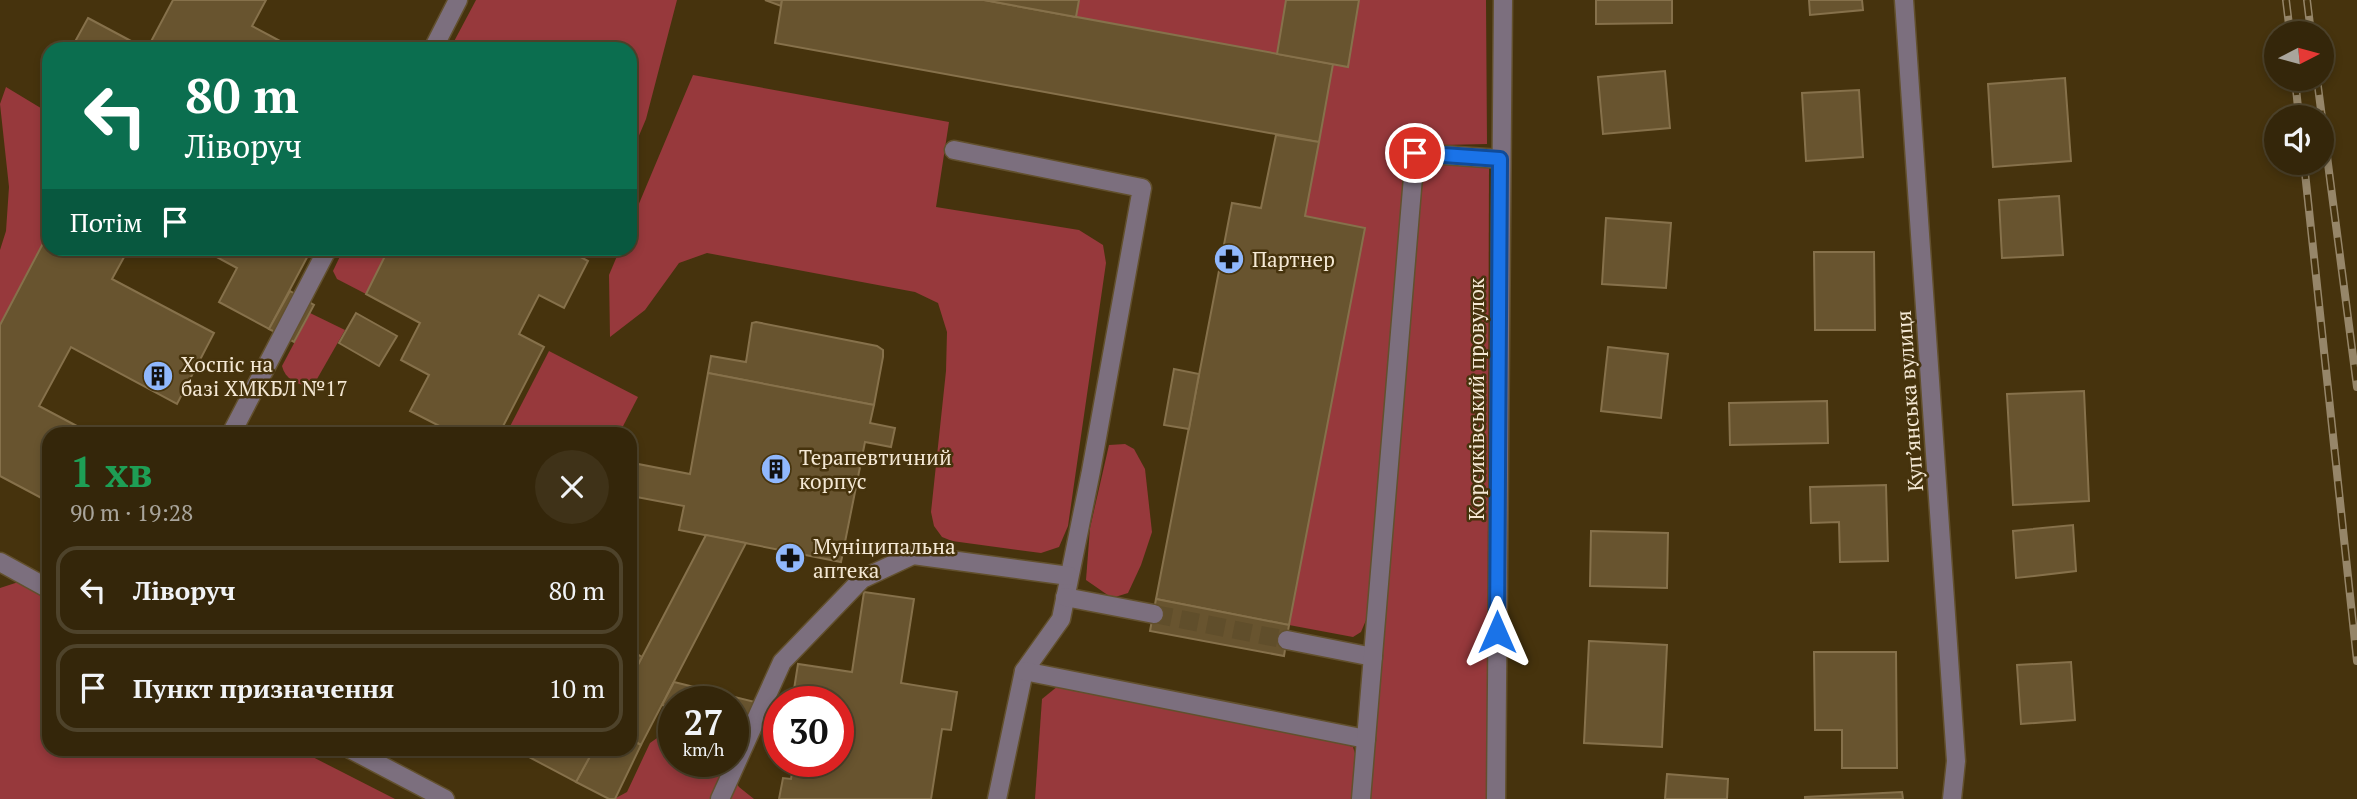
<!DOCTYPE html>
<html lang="uk">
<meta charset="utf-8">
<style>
body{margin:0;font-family:"PT Serif",serif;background:#3f3218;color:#f1f3f6;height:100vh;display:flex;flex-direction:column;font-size:26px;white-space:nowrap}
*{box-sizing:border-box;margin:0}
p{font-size:23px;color:#a9a59c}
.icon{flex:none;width:38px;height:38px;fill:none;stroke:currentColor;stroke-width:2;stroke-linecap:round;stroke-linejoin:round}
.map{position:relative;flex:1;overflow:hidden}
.drawer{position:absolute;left:42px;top:427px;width:595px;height:329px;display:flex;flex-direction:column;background:#34260a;border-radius:21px;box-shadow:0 4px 10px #0003,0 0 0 2px #4e432b}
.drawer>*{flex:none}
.banner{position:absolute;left:42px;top:42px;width:595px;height:214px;border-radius:21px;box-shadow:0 4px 10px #0003,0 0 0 2px #4e432b;background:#0b6e4f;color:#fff;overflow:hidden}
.needle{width:46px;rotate:84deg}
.tools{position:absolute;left:2264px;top:21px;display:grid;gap:14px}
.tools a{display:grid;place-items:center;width:70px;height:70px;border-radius:50%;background:#34260a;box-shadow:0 4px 10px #0003,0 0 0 2px #4e432b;font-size:35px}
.speed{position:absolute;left:658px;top:686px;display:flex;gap:14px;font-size:35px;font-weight:700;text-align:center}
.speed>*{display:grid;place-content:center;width:91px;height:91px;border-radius:50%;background:#34260a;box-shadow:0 4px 10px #0003,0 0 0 2px #4e432b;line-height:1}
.speed small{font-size:18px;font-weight:400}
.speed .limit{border:10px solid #d22;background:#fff;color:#111}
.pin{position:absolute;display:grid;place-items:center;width:60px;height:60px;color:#fff;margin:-30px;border:4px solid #fff;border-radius:50%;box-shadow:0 2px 7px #0007}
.me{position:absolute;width:77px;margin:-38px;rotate:0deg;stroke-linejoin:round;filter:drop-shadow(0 0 5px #0008)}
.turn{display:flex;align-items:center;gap:24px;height:147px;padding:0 28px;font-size:32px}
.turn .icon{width:91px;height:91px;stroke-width:2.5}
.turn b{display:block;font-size:49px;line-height:60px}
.then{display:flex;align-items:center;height:66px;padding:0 28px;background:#0003;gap:14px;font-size:26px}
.round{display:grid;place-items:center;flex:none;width:74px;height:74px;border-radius:37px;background:#3f3218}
.headline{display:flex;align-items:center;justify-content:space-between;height:119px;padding:0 28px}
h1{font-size:42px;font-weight:700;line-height:52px;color:#1e9e55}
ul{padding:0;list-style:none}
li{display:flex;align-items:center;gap:21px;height:88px;margin:0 14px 10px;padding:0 14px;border:4px solid #4e432b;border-radius:21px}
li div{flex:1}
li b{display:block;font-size:26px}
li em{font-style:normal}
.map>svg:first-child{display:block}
</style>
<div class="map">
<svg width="2357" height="799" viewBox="0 0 2357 799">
<rect width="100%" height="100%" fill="#46330d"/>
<!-- green -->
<g fill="#97393c">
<path d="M 476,0 L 677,0 L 646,119 L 630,157 L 630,49 L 450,49 Z"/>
<path d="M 1079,0 L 1286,0 L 1277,54 L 1076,17 Z"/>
<path d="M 1359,0 L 1486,0 L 1487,144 L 1443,145 L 1414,142 L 1407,150 L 1369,613 L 1361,632 L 1353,637 L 1289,625 L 1365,228 L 1305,216 L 1333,64 L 1348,66 Z"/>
<path d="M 693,75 L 949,122 L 936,207 L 1079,230 L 1103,245 L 1106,263 L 1068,526 L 1059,547 L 1041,553 L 952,541 L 942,537 L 934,526 L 931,512 L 946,371 L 947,332 L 938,303 L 915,292 L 707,253 L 679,263 L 645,310 L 610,337 L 609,275 L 620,249 L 630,248 L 630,225 Z"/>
<path d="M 6,87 L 49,113 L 49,232 L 0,325 L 0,250 L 6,231 L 9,187 L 0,104 Z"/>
<path d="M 1419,160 L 1489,165 L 1487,799 L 1370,799 Z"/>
<path d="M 344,248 L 389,249 L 366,294 L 337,279 L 333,271 Z"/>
<path d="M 310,313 L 345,330 L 317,379 L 310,386 C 297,385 285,379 282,366 Z"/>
<path d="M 549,351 L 638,397 L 619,434 L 506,434 Z"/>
<path d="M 1125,444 L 1134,449 L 1145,469 L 1152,532 L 1141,565 L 1128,593 L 1112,598 L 1086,580 L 1090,528 L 1109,445 Z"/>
<path d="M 46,573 L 49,575 L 49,749 L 297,749 L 395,799 L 0,799 L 0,588 Z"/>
<path d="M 1058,686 L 1328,739 L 1353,747 L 1357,760 L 1354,799 L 1035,799 L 1042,699 Z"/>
<path d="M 667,731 L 674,733 L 674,761 L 722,761 L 739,787 L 754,799 L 614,799 L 627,792 L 650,743 Z"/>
</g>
<!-- building -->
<g fill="#68542f" stroke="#86714b" stroke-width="2">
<path d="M 173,0 L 266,0 L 252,26 L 295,49 L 147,49 Z"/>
<path d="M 765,0 L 782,0 L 781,6 Z"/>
<path d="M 782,0 L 984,0 L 1333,64 L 1319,142 L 775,43 Z"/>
<path d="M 984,0 L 1079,0 L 1076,17 Z"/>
<path d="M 1286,0 L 1359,0 L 1348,67 L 1277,54 Z"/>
<path d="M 1596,0 L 1672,0 L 1672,23 L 1596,24 Z"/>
<path d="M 1809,0 L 1862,0 L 1863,10 L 1810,15 Z"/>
<path d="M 88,18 L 146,49 L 71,49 Z"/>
<path d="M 1665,71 L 1670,128 L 1603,134 L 1598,77 Z"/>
<path d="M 2065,78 L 2071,161 L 1993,167 L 1988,84 Z"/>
<path d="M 49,90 L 49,108 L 42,104 Z"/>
<path d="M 1859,90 L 1863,157 L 1806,161 L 1802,93 Z"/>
<path d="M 1276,135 L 1319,142 L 1305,216 L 1365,228 L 1289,625 L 1156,599 L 1232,203 L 1261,208 Z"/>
<path d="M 2059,196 L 2063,255 L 2002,258 L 1999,200 Z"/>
<path d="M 1606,218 L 1671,223 L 1666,288 L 1602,284 Z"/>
<path d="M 49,232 L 49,248 L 129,248 L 112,279 L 214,333 L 177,404 L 71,347 L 39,406 L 92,434 L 49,434 L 49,502 L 0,476 L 0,325 Z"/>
<path d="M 200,248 L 312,248 L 269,329 L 219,302 L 237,268 Z"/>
<path d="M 389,248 L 564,248 L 588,261 L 564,308 L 539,295 L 519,334 L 544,347 L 499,434 L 455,434 L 410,411 L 429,375 L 401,360 L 420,323 L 366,294 Z"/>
<path d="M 1814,252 L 1874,252 L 1875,330 L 1815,330 Z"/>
<path d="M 290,291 L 314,305 L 294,342 L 269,329 Z"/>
<path d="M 356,313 L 397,336 L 379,366 L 339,343 Z"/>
<path d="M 756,322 L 877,346 L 883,350 L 883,357 L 874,405 L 708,373 L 711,356 L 746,362 L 752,323 Z"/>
<path d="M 1608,347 L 1668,354 L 1661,418 L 1601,411 Z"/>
<path d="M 1174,369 L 1199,374 L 1189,429 L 1164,425 Z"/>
<path d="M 708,373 L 874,405 L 870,423 L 895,428 L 891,447 L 865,442 L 841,562 L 679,530 L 684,506 L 631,496 L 638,464 L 690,474 Z"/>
<path d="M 2084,391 L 2089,501 L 2013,505 L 2007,394 Z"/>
<path d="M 1827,401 L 1828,443 L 1730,445 L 1729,403 Z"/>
<path d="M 1886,485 L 1888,561 L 1840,562 L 1839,522 L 1811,523 L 1810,487 Z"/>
<path d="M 2073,525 L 2076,571 L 2016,578 L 2013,531 Z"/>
<path d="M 1591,531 L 1668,533 L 1667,588 L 1590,586 Z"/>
<path d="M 706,535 L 746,543 L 641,745 L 630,739 L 630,680 Z"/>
<path d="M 864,592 L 914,599 L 901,683 L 957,692 L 951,730 L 942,729 L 931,799 L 779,799 L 783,778 L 791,779 L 794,761 L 838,761 L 838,702 L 792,702 L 798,664 L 852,672 Z"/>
<path d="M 1156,599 L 1289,625 L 1284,656 L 1150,631 Z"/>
<path d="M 1589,641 L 1667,645 L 1662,747 L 1584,743 Z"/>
<path d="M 630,650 L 642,657 L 630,680 Z"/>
<path d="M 1814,652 L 1896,652 L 1897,768 L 1842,768 L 1842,730 L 1815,730 Z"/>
<path d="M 2071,662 L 2075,720 L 2021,724 L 2017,665 Z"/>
<path d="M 674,682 L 779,708 L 779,733 L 733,722 L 733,702 L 674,702 L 674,708 L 662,705 Z"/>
<path d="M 630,739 L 641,745 L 615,799 L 609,799 L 576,782 L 594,749 L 630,749 Z"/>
<path d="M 514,749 L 594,749 L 576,782 Z"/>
<path d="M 1667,774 L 1728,779 L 1727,799 L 1665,799 Z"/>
<path d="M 1902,792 L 1903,799 L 1805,799 L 1805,797 Z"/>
</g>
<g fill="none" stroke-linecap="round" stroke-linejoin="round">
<!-- minor-tunnel -->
<path stroke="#604e2b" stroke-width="18" stroke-dasharray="18 9" stroke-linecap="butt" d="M 1154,614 L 1287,640"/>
<!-- minor casing -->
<g stroke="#62502d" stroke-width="21">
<g id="minor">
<path d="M 1904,0 L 1956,761 L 1952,799"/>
<path d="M 433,49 L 458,0"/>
<path d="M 954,150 L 1142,188 L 1091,471 L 1061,619 L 1024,671 L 997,799"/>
<path d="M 231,434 L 328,248"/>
<path d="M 0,562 L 49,589"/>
<path d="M 1065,597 L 1154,614"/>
<path d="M 1287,640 L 1373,657"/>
<path d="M 1024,671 L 1366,739"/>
<path d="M 350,749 L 445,799"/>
<path d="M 720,799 L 782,662 L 862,579 L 913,555 L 1069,576"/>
<path d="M 1361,799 L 1415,153 L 1500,159"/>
<path d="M 1496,799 L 1503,0"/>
</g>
</g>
<!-- minor -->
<use href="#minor" stroke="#7c6f7e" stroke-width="18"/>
<!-- rail casing -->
<g stroke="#968669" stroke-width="8">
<g id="rail">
<path d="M 2286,0 L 2290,33"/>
<path d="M 2307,0 L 2311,33"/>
<path d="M 2295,79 L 2299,117"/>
<path d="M 2317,79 L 2357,387"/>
<path d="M 2304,163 L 2357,661"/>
</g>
</g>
<!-- rail -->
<use href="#rail" stroke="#46330d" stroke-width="5" stroke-dasharray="16" stroke-linecap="butt"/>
</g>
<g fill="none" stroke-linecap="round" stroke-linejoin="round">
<!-- route casing -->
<g stroke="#114b97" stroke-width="18">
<path id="route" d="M 1415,153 L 1500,159 L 1497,632"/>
</g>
<!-- route -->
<use href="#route" stroke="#1a73e8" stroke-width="12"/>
</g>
<!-- icons -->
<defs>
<g id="pharmacy-disc" transform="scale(1.575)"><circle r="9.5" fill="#90b8fd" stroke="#46330d"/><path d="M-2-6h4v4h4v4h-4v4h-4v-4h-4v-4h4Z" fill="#111"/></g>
<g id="building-disc" transform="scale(1.575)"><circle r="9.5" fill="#90b8fd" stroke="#46330d"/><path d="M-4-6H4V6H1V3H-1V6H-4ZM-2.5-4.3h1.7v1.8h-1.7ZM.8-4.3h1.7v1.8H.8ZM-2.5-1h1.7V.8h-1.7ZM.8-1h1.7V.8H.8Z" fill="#111"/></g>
</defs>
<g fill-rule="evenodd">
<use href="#pharmacy-disc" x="1229" y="259"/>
<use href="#building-disc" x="158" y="376"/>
<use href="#building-disc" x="776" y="469"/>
<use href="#pharmacy-disc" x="790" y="558"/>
</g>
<g text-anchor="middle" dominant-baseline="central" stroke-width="5" stroke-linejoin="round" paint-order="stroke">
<!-- poi labels -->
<g font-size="21" fill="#f4e8d4" stroke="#46330d" text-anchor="start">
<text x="1252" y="259">Партнер</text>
<text x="181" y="364">Хоспіс на<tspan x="181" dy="24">базі ХМКБЛ №17</tspan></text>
<text x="799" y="457">Терапевтичний<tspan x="799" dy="24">корпус</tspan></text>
<text x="813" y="546">Муніципальна<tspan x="813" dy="24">аптека</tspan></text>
</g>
<!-- street labels -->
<g font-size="21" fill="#f4e8d4" stroke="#46330d">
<text transform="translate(1476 399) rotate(-90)">Корсиківський провулок</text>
<text transform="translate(1909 401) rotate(-94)">Куп’янська вулиця</text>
</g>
</g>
</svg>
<div class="tools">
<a><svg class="needle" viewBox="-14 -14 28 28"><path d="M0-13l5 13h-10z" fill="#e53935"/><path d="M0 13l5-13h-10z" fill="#a9a59c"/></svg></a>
<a><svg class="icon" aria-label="sound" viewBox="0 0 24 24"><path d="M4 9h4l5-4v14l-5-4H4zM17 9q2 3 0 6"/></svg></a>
</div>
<div class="speed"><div>27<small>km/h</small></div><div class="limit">30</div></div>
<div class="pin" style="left:1415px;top:153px;background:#d93025"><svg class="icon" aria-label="arrive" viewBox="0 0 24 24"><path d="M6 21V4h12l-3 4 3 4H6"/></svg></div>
<svg class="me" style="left:1497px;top:632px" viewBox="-20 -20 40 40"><path d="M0-17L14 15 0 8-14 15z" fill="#1a73e8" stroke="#fff" stroke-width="4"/></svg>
<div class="banner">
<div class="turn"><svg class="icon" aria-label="left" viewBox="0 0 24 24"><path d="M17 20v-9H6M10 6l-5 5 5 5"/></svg><div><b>80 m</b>Ліворуч</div></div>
<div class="then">Потім<svg class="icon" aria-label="arrive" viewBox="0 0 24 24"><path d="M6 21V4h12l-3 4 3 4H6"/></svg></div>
</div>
<section class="drawer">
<div class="headline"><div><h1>1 хв</h1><p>90 m · 19:28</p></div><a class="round"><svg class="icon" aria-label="close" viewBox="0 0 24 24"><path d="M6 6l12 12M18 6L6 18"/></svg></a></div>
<ul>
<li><svg class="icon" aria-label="left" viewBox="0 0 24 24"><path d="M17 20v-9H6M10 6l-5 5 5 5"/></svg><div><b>Ліворуч</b></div><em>80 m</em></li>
<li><svg class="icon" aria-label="arrive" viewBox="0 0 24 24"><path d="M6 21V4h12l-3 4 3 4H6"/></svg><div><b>Пункт призначення</b></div><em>10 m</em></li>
</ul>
</section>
</div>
